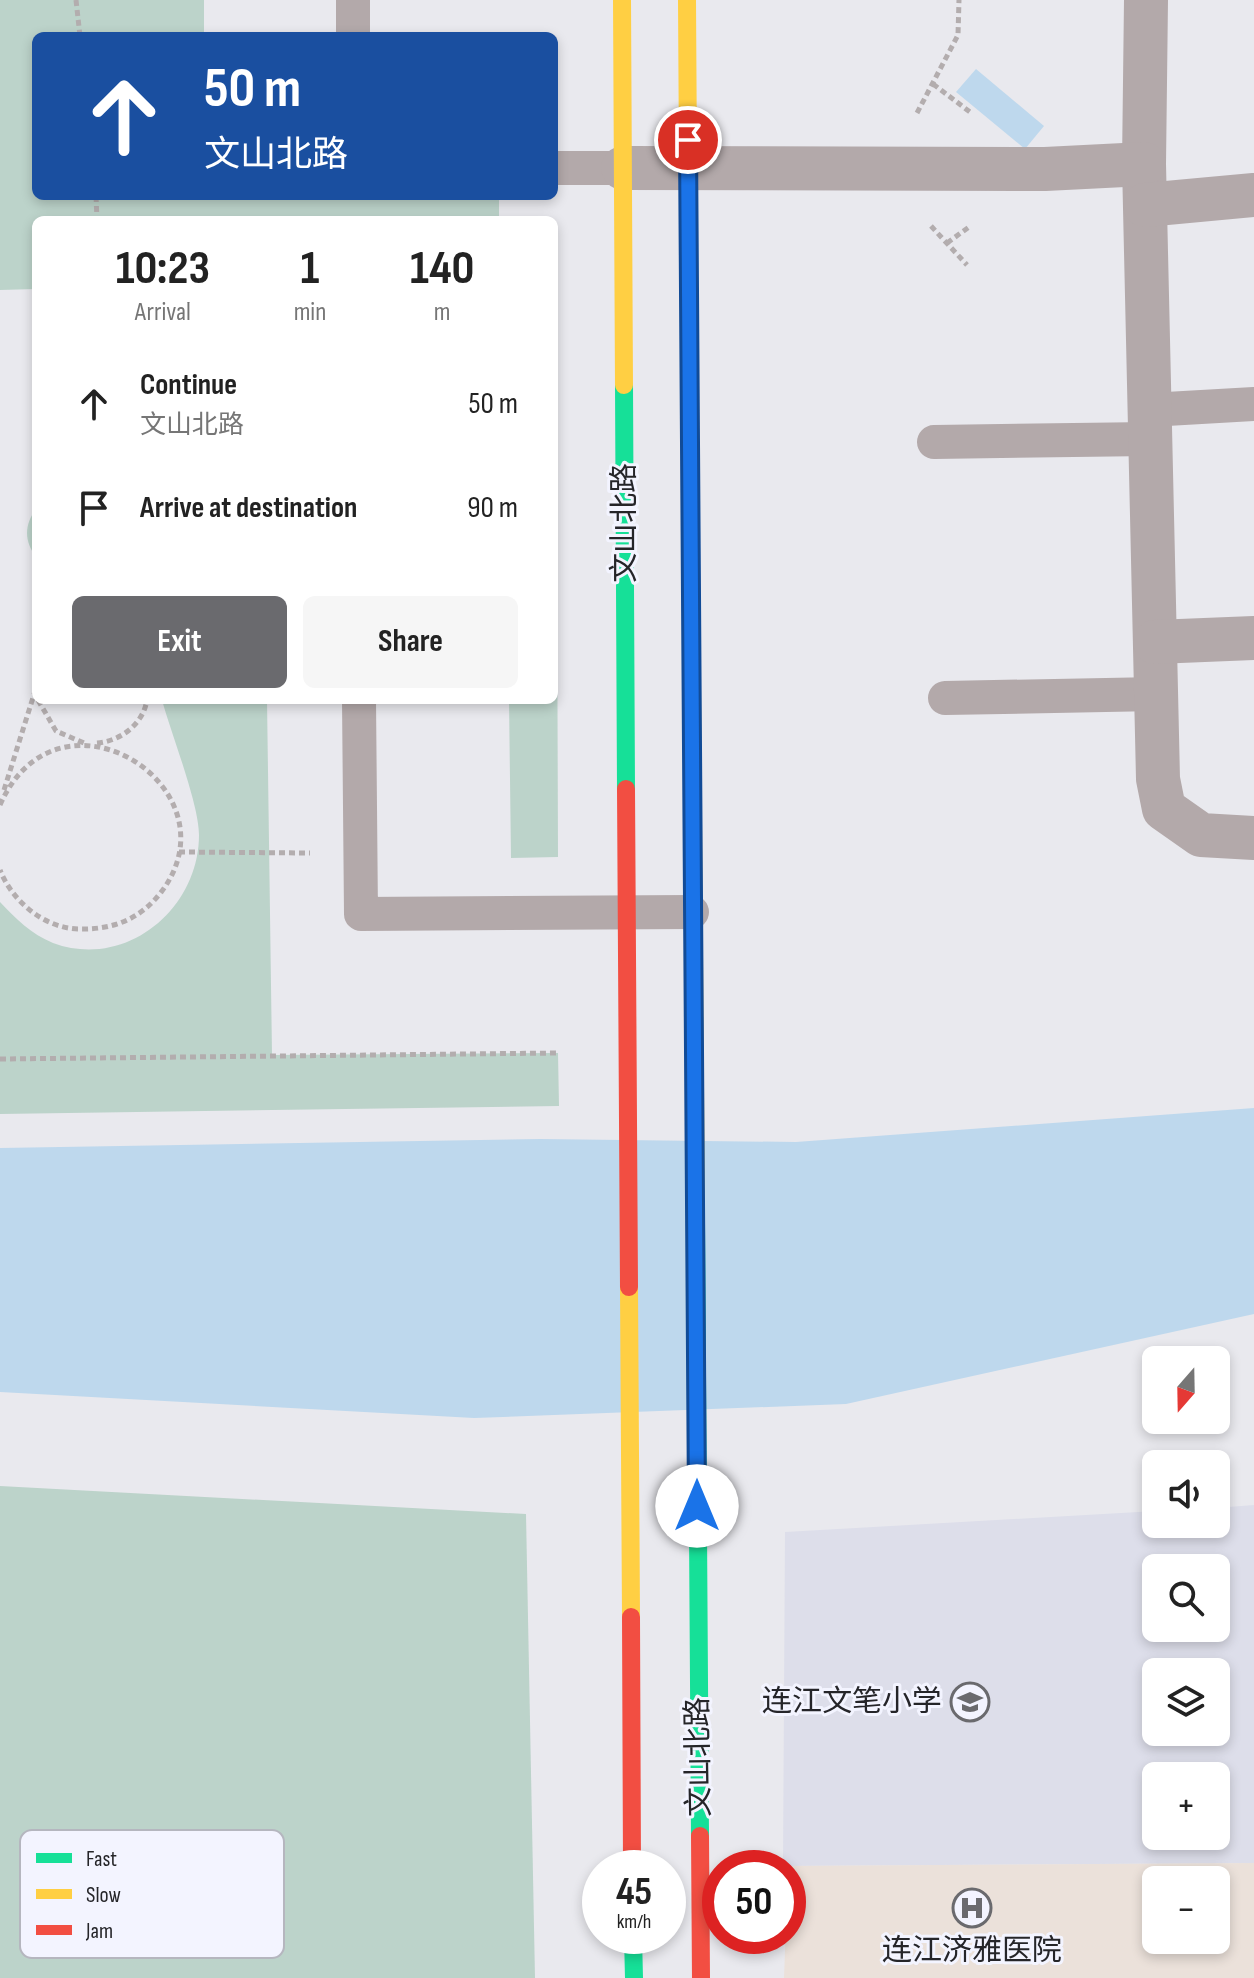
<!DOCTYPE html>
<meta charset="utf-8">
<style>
body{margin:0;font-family:"Sofia Sans Condensed","Noto Sans SC",sans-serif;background:#f6f6f6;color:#222;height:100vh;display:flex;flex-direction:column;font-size:30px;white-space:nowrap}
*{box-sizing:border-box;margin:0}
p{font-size:26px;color:#767676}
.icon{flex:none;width:44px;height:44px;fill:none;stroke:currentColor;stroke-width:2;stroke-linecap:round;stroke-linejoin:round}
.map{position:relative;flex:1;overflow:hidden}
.panel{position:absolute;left:32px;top:216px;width:526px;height:488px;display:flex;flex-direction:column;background:#fff;border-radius:12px;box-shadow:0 4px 12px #0003}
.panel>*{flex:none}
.hud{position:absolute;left:32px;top:32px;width:526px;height:168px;border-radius:12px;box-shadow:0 4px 12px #0003;background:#1a4fa0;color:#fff;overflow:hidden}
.needle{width:52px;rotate:200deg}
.buttons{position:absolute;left:1142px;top:1346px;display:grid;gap:16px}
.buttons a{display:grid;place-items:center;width:88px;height:88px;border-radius:12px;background:#fff;box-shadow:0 4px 12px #0003;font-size:40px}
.speed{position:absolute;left:582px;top:1850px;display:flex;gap:16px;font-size:40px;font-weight:700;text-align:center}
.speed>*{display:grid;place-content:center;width:104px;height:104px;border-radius:50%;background:#fff;box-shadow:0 4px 12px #0003;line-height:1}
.speed small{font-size:20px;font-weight:400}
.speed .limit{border:12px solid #d22;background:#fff;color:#111}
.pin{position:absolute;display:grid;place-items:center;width:68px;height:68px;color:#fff;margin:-34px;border:4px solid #fff;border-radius:50%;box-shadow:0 2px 8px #0007}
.me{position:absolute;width:88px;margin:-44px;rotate:0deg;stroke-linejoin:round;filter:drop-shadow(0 0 6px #0008)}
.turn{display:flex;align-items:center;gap:28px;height:168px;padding:0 40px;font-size:36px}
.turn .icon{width:104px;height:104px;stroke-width:2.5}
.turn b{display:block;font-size:56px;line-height:68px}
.eta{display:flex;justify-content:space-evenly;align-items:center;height:136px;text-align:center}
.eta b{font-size:48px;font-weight:700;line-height:56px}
.primary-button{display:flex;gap:16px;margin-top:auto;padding:16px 40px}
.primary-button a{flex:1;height:92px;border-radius:12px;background:#6a6a6e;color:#fff;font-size:32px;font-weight:700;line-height:92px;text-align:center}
.primary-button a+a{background:#f6f6f6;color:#222}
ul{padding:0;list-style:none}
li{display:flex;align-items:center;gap:24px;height:104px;padding:0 40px}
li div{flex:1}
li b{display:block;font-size:30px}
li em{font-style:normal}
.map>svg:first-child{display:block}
</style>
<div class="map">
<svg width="1254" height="1978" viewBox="0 0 1254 1978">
<rect width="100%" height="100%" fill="#e9e9ee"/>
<!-- built -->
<path fill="#dddeea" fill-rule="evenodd" d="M 1254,1505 L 1254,1863 L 783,1866 L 785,1532 L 1156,1511 L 1156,1524 L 1216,1524 L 1216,1508 ZM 1156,1568 L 1216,1568 L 1216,1628 L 1156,1628 ZM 1156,1672 L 1216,1672 L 1216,1732 L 1156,1732 ZM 1156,1776 L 1216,1776 L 1216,1836 L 1156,1836 Z"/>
<!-- medical -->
<path fill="#ebe1da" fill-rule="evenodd" d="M 1254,1863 L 1254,1978 L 784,1978 L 788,1868 L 783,1866 ZM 1216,1880 L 1216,1940 L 1156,1940 L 1156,1880 Z"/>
<!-- green -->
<g fill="#bcd3ca">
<path d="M 0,0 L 204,0 L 204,36 L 36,36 L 36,196 L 499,196 L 499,220 L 36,220 L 36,289 L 0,290 Z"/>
<path d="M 36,509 L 36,557 C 24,541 24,525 36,509 Z"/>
<path d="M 554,550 L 557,550 L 558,857 L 511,858 L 509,700 L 554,700 Z"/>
<path d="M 162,700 L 267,700 L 272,1055 L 558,1053 L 559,1106 L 0,1114 L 0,902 C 16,919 31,934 53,943 C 126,970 199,909 199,835 C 199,804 171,733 162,700 Z"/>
<path d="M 0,1486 L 526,1514 L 535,1978 L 0,1978 Z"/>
</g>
<!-- water -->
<g fill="#bed8ed">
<path d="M 976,69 L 1044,126 L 1025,149 L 956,92 Z"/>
<path d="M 1254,1108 L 1254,1314 L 846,1404 L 474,1418 L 0,1392 L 0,1148 L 540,1139 L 796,1142 Z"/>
</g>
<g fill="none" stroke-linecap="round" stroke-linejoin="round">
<!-- path -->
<g stroke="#b3adae" stroke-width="5" stroke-dasharray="6 4" stroke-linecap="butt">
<path d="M 76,0 L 80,36"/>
<path d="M 933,84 L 970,112"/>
<path d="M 917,113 L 958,35 L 959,0"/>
<path d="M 96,196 L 97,220"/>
<path d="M 931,226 L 967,265"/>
<path d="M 947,243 L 969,227"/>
<path d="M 38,700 L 56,731 L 84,743"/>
<path d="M 97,743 C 121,741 143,724 147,700"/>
<path d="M 4,790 L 36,688"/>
<path d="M 0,805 C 58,673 239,787 162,891 C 141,919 113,930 78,929 C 44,928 12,901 0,870"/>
<path d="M 179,852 L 310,853"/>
<path d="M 0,1059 L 558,1053"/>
</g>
<!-- lane -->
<g stroke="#b3a9aa" stroke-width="34">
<path d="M 353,0 L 353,36"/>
<path d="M 554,168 L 623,168"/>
<path d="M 1149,410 L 1254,404"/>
<path d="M 934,442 L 1150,439"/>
<path d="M 945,698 L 1157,694"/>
<path d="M 359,700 L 361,914 L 692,912"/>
</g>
<!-- street -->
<g stroke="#b3a9aa" stroke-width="44">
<path d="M 1146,0 L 1144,164 L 1158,779 L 1164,809 L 1201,835 L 1254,838"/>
<path d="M 623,168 L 1045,169 L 1144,164"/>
<path d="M 1145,205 L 1254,195"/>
<path d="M 1155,642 L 1254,638"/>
</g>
<!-- fast -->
<g stroke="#16e098" stroke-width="18">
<path d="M 624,385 L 626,789"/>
<path d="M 696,1223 L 700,1836"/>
<path d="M 633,1936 L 634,1978"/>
</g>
<!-- slow -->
<g stroke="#ffcf43" stroke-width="18">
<path d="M 622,0 L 624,385"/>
<path d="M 687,0 L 689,323"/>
<path d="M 692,690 L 696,1223"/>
<path d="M 629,1287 L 631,1617"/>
</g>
<!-- jam -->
<g stroke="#f24e42" stroke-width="18">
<path d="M 689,323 L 692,690"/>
<path d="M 626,789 L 629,1287"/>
<path d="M 631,1617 L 632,1868"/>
<path d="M 700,1836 L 701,1978"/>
</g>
</g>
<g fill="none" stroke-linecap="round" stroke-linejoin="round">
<!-- route casing -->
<g stroke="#114b97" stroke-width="20">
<path id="route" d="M 688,140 L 697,1506"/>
</g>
<!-- route -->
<use href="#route" stroke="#1a73e8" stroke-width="14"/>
</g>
<!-- icons -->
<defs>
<g id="school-ring" transform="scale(2)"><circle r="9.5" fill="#f3f4ff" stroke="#6a6a6e" stroke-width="1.5"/><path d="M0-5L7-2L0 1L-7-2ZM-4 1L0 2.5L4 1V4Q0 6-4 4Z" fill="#6a6a6e"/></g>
<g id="hospital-ring" transform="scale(2)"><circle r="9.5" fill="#f3f4ff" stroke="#6a6a6e" stroke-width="1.5"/><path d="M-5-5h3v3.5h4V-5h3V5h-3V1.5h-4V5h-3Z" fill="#6a6a6e"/></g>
</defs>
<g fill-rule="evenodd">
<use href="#school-ring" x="970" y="1702"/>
<use href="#hospital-ring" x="972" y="1908"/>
</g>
<g text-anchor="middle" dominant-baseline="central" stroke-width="6" stroke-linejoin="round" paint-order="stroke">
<!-- street labels -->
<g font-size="30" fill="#252529" stroke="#f3f4ff">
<text transform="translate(625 523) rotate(-90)">文山北路</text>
<text transform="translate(699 1757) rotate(-91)">文山北路</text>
</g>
<!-- poi labels -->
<g font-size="30" fill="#252529" stroke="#f3f4ff" text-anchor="end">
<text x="942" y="1702">连江文笔小学</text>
<text x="972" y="1951" text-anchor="middle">连江济雅医院</text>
</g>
</g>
<!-- legend -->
<rect x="20" y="1830" width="264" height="128" rx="12" fill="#f3f4ff" stroke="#b5b6bf" stroke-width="2"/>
<rect x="36" y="1853" width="36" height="10" fill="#16e098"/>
<rect x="36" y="1889" width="36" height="10" fill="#ffcf43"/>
<rect x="36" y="1925" width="36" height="10" fill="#f24e42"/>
<g font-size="22" fill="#252529">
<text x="86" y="1866">Fast</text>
<text x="86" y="1902">Slow</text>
<text x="86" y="1938">Jam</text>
</g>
</svg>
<div class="buttons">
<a><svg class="needle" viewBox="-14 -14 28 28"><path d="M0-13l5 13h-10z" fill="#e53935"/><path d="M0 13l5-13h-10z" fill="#767676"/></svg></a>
<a><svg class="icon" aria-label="sound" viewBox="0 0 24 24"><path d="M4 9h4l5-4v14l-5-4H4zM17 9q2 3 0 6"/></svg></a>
<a><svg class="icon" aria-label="search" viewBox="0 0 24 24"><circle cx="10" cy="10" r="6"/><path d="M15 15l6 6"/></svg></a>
<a><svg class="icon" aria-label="layers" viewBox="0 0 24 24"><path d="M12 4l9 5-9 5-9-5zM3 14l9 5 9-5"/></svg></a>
<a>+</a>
<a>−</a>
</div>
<div class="speed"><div>45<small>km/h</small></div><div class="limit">50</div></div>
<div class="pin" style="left:688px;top:140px;background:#d93025"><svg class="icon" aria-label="arrive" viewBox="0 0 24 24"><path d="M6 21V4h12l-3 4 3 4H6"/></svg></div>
<svg class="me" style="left:697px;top:1506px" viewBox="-20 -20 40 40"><circle r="19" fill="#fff"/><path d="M0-13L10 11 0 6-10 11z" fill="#1a73e8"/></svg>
<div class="hud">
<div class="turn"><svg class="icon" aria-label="ahead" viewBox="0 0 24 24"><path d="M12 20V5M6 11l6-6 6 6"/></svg><div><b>50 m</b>文山北路</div></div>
</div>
<section class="panel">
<div class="eta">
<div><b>10:23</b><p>Arrival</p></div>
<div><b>1</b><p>min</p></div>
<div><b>140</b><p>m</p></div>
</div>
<ul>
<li><svg class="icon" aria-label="ahead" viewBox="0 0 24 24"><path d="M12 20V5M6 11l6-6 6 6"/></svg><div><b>Continue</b><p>文山北路</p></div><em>50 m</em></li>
<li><svg class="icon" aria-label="arrive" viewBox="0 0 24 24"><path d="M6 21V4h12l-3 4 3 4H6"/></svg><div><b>Arrive at destination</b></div><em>90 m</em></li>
</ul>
<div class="primary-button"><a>Exit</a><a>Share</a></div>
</section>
</div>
